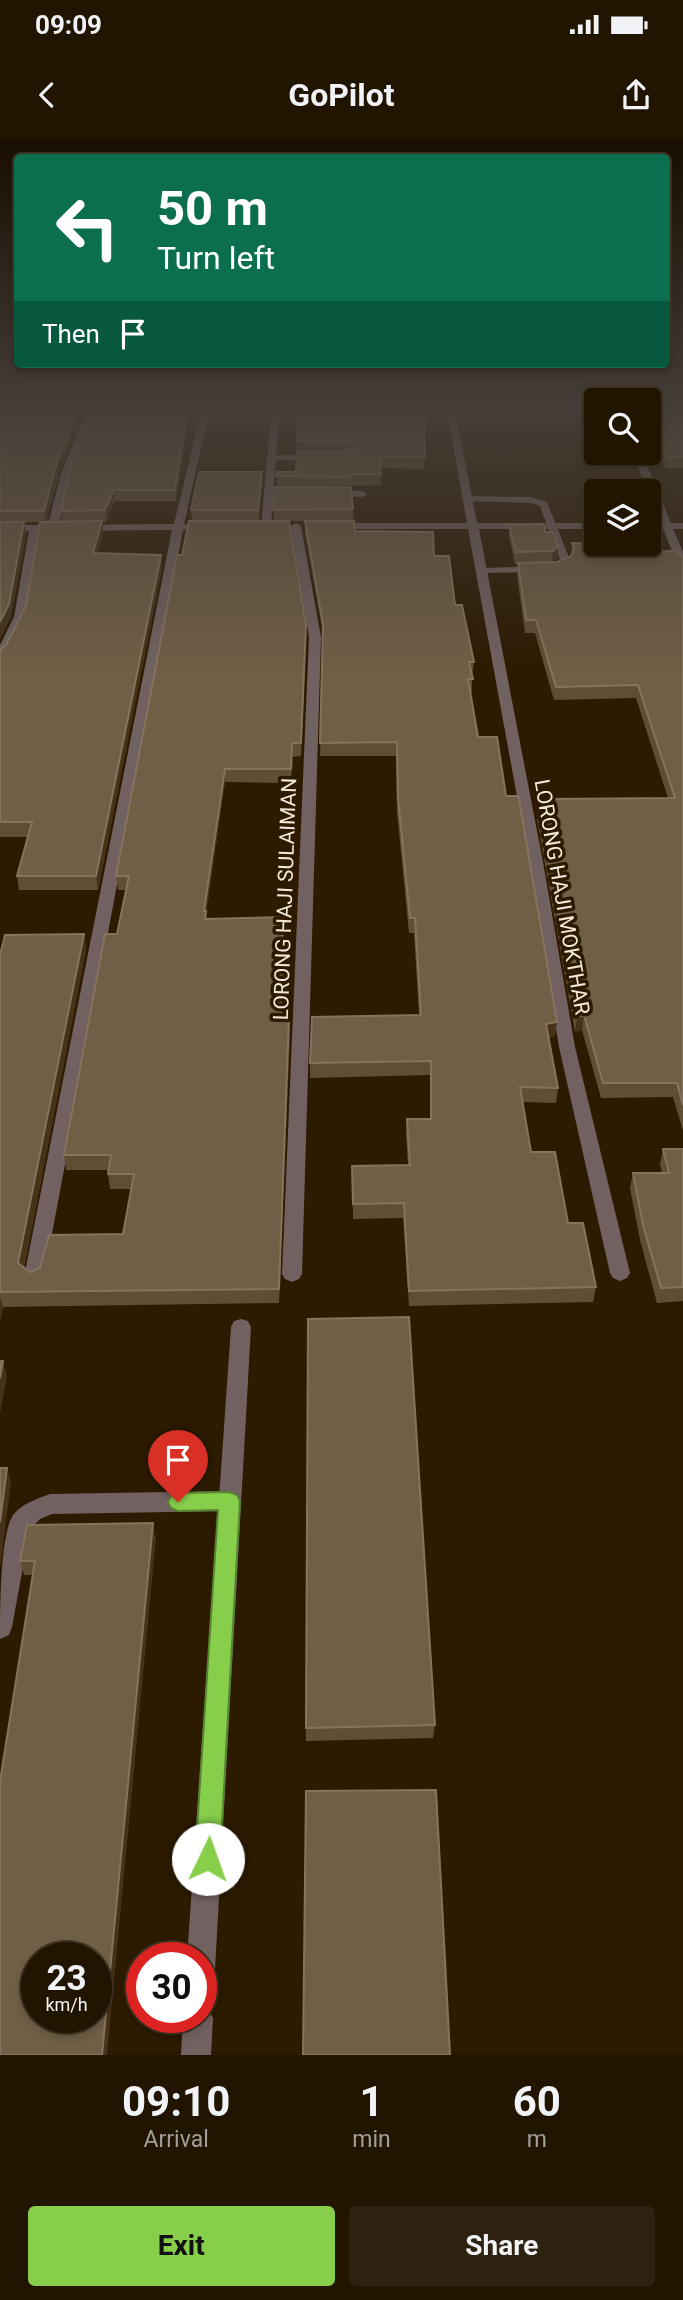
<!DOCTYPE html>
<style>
body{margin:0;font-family:Roboto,sans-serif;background:#2d2110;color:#f1f3f6;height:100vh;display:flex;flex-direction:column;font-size:26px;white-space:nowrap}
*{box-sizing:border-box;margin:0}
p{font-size:23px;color:#a29e99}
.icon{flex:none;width:38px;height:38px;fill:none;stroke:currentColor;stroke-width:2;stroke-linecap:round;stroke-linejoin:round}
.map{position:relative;height:1915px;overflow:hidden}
.details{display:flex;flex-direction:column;background:#211401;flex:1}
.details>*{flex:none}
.top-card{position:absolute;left:14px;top:14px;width:656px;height:214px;border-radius:7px;box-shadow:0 4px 10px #0003,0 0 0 2px #3e3323;background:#0b6e4f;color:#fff;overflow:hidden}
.tools{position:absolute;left:584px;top:248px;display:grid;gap:14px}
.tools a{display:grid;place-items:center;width:77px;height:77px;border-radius:7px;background:#211401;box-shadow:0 4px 10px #0003,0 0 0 2px #3e3323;font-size:35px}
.speed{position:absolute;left:21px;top:1802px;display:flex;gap:14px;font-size:35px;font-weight:700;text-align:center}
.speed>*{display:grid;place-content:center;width:91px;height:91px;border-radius:50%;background:#211401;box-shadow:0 4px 10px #0003,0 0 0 2px #3e3323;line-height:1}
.speed small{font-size:18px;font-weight:400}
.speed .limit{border:10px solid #d22;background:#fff;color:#111}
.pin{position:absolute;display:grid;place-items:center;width:60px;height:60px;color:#fff;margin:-72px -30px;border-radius:50% 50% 50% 0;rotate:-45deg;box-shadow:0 0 7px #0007}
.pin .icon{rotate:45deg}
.me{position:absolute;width:77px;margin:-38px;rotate:3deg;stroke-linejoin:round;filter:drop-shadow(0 0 5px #0008)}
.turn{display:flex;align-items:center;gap:24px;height:147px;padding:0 28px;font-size:32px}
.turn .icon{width:91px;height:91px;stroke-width:2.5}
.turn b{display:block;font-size:49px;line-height:60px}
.then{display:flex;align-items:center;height:66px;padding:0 28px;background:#0003;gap:14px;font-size:26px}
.eta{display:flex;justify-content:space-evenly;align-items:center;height:119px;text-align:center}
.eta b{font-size:42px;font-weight:700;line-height:49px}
.button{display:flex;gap:14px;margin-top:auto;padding:14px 28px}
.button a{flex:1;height:80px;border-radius:7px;background:#87cf4b;color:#111;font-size:28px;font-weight:700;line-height:80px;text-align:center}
.button a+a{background:#2d2110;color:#f1f3f6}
.status{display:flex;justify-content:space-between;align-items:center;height:49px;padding:0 35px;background:#211401;direction:ltr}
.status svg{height:19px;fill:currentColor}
header{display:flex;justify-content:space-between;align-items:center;height:91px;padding:0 28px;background:#211401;font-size:32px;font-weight:700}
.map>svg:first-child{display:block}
</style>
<div class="status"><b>09:09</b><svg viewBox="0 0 49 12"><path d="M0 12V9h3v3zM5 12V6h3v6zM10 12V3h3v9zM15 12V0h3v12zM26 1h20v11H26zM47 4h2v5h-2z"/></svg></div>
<header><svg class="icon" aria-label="back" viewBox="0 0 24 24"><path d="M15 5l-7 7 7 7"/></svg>GoPilot<svg class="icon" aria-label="share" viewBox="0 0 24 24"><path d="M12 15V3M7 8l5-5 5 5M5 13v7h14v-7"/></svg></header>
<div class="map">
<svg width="683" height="1915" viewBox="0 0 683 1915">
<rect width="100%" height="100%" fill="#2c1a01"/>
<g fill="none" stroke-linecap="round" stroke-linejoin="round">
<!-- service -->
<g fill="#726161" fill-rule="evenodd">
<path d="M 272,315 L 321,315 L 326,318 L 321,321 L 269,320 L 267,318 Z"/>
<path d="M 467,356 L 532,357 L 547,362 L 570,420 L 567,427 L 555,432 L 477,433 L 477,429 L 481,428 L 553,426 L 560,420 L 540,366 L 531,363 L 464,361 L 464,357 Z"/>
<path d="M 229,1351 L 237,1354 L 240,1361 L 237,1368 L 229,1371 L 52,1374 L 40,1379 L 30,1389 L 12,1487 L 9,1495 L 0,1499 C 0,1471 0,1395 13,1375 C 22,1364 36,1359 50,1354 Z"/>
</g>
<!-- minor -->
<g fill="#726161" fill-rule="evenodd">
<path d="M 89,264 L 97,264 L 71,334 L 59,385 L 174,384 L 203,264 L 211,264 L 184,384 L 194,387 L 183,390 L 44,1137 L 41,1142 L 34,1145 L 27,1142 L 24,1137 L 172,390 L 39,391 L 26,477 L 6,517 L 0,521 L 0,505 L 14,477 L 29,391 L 0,391 L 0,385 L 48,385 L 61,334 Z"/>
<path d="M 272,264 L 280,264 L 271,387 L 266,390 L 261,387 Z"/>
<path d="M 446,264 L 454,264 L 477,383 L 597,383 L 597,389 L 479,389 L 543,722 L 575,907 L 630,1133 L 627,1138 L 620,1141 L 613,1138 L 610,1133 L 559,907 L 529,722 L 468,389 L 332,389 L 327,386 L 332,383 L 467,383 Z"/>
<path d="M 632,313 L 642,313 L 671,383 L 683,383 L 683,389 L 673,389 L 683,412 L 683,428 L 678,425 L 663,389 L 649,389 L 649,383 L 661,383 Z"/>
<path d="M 329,350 L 362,351 L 367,354 L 362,357 L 326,355 L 324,353 Z"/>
<path d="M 296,383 L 301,386 L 321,497 L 302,1134 L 299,1139 L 292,1142 L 285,1139 L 282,1134 L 309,497 L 291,386 Z"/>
<path d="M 241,1179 L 248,1181 L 251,1187 L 215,1829 L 211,1839 L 201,1843 L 201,1818 L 187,1818 L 231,1187 L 234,1181 Z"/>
<path d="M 201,1865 L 208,1868 L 213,1878 L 211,1915 L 181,1915 L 183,1878 L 201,1878 Z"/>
</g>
</g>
<!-- wall -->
<g fill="#604e34">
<path d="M 0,264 L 59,333 L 46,382 L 62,382 L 61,371 L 95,264 L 202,264 L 197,276 L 189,278 L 176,361 L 115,361 L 106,382 L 102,382 L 103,393 L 98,413 L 161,415 L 162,428 L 98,750 L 19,750 L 17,736 L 28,697 L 0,697 L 0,510 L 6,505 L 26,466 L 39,382 L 24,382 L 26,394 L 11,476 L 0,499 Z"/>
<path d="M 211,264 L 270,264 L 268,275 L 211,276 Z"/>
<path d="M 282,264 L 428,264 L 428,288 L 424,288 L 424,329 L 380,328 L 381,345 L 350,346 L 355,391 L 434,416 L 455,465 L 474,522 L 472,535 L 472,552 L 470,552 L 478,597 L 506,656 L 555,896 L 549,898 L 558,948 L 556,963 L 523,962 L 531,1012 L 568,1083 L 596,1147 L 593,1162 L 409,1166 L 403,1078 L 353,1079 L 352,1026 L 408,1025 L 406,994 L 407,979 L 430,979 L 430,935 L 310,938 L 310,923 L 419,875 L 414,793 L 409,793 L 397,672 L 396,616 L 320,616 L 323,494 L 305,393 L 305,381 L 290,381 L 306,497 L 301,616 L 293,617 L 291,643 L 225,642 L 206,774 L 207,779 L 284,792 L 282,878 L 290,892 L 279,1163 L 3,1167 L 0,1181 L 0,815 L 84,794 L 86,809 L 24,1128 L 30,1132 L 123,1094 L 131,1049 L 110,1049 L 108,1034 L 109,1030 L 66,1030 L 64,1015 L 117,794 L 126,750 L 118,750 L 116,736 L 182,415 L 192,381 L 191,370 L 262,343 L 259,381 L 274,381 L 273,370 L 277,347 L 277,332 L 296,332 L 298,275 L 282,275 Z"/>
<path d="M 464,264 L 529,264 L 531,272 L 531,283 L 467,282 Z"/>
<path d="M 650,264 L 683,264 L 683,328 L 666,328 L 650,298 L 652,287 L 662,287 Z"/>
<path d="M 509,385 L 545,392 L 558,407 L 557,419 L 553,422 L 557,422 L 571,416 L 572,403 L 630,412 L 683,417 L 683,991 L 673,957 L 601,958 L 582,890 L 575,892 L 537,679 L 539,666 L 549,664 L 549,659 L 668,658 L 636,558 L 554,560 L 535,493 L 525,493 L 517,435 L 518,424 L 515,424 L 509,396 Z"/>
<path d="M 663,1009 L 683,1009 L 683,1161 L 657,1163 L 640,1100 L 630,1048 L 633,1033 L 662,1033 L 660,1024 Z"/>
<path d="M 156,1398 L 33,1435 L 24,1435 L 20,1421 Z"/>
<path d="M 435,1585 L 433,1598 L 306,1601 L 306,1588 Z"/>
</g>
<!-- shaded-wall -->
<g fill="#453218">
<path d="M 81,264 L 87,264 L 59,333 L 46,382 L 44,371 L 57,322 Z"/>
<path d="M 197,264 L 202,264 L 197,276 L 189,278 L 176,361 L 175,350 L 188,267 Z"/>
<path d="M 262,332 L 262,343 L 259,381 L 258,370 Z"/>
<path d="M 114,350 L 115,361 L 106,382 L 105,370 Z"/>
<path d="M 102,381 L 103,393 L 95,425 L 93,413 Z"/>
<path d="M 24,382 L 26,394 L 11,476 L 0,499 L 0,482 Z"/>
<path d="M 558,407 L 557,419 L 552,423 L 553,411 Z"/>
<path d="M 161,415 L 162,428 L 98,750 L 96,736 Z"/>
<path d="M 306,484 L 306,497 L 301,616 L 301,603 Z"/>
<path d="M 292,603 L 293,617 L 291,643 L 291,629 Z"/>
<path d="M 225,629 L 225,642 L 206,774 L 207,786 L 204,771 Z"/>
<path d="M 283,777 L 284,792 L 282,892 L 281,878 Z"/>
<path d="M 84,794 L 86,809 L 22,1138 L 18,1123 Z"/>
<path d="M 584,875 L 582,890 L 575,892 L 577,877 Z"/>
<path d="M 289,877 L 290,892 L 279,1163 L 279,1149 Z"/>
<path d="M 557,882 L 555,896 L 544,899 L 546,884 Z"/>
<path d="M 0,1157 L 3,1167 L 0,1181 Z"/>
<path d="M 3,1221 L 7,1236 L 0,1274 L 0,1238 Z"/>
<path d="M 7,1328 L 11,1342 L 0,1428 L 0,1382 Z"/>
<path d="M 153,1383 L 156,1398 L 107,1915 L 102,1915 Z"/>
</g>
<!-- building -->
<g fill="#705e46" stroke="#85745d" stroke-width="2" fill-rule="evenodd">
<path d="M 0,264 L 81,264 L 57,322 L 44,371 L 0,371 Z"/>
<path d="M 95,264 L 197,264 L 188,267 L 175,350 L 114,350 L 105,370 L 61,371 L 72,323 Z"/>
<path d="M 211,264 L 268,264 L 210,265 Z"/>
<path d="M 282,264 L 428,264 L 428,277 L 424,277 L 425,317 L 379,317 L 381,334 L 350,334 L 350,337 L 276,336 L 277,332 L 296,332 L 297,312 L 348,312 L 356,306 L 348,301 L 297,301 L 299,265 Z"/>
<path d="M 466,264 L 529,264 L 531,272 L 468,271 Z"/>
<path d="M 657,264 L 683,264 L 683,317 L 667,317 L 652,287 L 669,287 Z"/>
<path d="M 199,332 L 262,332 L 258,370 L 191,370 Z"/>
<path d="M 275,347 L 351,348 L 353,369 L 273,370 Z"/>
<path d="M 102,381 L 93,413 L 161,415 L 96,736 L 17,736 L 32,682 L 0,682 L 0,510 L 6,505 L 26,466 L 40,382 Z"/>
<path d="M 189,381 L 289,381 L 306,484 L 301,603 L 292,603 L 291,629 L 225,629 L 204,771 L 206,771 L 205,779 L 283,777 L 281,878 L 289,877 L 279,1149 L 0,1152 L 0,815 L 5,795 L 84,794 L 18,1123 L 30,1132 L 40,1128 L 49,1095 L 123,1094 L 134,1034 L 108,1034 L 111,1015 L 64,1015 L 105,794 L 117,794 L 129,736 L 116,736 L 177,415 L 182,415 Z"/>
<path d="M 305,381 L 354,381 L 355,391 L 433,392 L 434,416 L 449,416 L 455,465 L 462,465 L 474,522 L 469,522 L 473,539 L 468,539 L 478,597 L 497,597 L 506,656 L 518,656 L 519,659 L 557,882 L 546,884 L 558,948 L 520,947 L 531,1012 L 555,1012 L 568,1083 L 583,1083 L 596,1147 L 409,1151 L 404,1063 L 353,1064 L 352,1026 L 410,1025 L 407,979 L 431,979 L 431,921 L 310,923 L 312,877 L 421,875 L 415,778 L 410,778 L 398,658 L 397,602 L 320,603 L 323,484 Z"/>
<path d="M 0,382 L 24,382 L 9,464 L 0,482 Z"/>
<path d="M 543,384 L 545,392 L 553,392 L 558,407 L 553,411 L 516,412 L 509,385 Z"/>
<path d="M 572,403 L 627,404 L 630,412 L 676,411 L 683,417 L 683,965 L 677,943 L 603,943 L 584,875 L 577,877 L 539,666 L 550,663 L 549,659 L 675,658 L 638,545 L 556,547 L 536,480 L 526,480 L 518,423 L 557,422 L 571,416 L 574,409 Z"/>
<path d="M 663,1009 L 683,1009 L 683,1147 L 661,1148 L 643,1085 L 633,1033 L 669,1033 Z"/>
<path d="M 409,1177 L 435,1585 L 306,1588 L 308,1179 Z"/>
<path d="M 0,1221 L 3,1221 L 0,1238 Z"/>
<path d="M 0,1328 L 7,1328 L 0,1382 Z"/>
<path d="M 153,1383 L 102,1915 L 0,1915 L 0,1641 L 35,1421 L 20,1421 L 27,1385 ZM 37,1818 L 96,1818 L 96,1878 L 37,1878 Z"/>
<path d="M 436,1650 L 450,1915 L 303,1915 L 306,1651 Z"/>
</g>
<!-- sky -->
<linearGradient id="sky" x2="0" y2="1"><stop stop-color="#180e01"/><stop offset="0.5" stop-color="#453e38"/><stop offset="1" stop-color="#453e38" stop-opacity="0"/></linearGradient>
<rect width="683" height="532" fill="url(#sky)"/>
<!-- route -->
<path fill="#87cf4b" stroke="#588731" stroke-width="2" d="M 229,1352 L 237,1355 L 240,1361 L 220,1719 L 217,1728 L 208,1732 L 199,1728 L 195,1719 L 218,1370 L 178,1371 L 171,1368 L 168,1362 L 171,1356 L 178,1353 Z"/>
<g text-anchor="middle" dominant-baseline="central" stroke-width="7" stroke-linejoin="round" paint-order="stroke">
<!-- street labels -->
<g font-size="21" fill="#f4e8d9" stroke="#2c1a01">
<text transform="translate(562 757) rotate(80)">LORONG HAJI MOKTHAR</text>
<text transform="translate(285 759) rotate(-88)">LORONG HAJI SULAIMAN</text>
</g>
</g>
</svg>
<div class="tools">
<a><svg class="icon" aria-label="search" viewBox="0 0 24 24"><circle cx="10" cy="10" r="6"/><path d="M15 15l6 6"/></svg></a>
<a><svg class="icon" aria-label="layers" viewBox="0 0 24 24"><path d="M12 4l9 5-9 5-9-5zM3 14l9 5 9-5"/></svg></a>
</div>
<div class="speed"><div>23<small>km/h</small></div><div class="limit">30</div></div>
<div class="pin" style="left:178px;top:1362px;background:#d93025"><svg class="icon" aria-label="arrive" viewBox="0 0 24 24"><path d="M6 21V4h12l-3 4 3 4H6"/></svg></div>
<svg class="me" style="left:208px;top:1719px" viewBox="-20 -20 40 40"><circle r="19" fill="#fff"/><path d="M0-13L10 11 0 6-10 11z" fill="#87cf4b"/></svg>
<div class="top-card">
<div class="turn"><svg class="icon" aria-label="left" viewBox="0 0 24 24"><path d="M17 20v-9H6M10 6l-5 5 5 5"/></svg><div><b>50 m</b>Turn left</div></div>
<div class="then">Then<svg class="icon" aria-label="arrive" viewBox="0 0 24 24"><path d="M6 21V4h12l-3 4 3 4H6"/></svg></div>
</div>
</div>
<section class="details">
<div class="eta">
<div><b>09:10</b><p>Arrival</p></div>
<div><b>1</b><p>min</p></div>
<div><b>60</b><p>m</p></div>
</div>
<div class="button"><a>Exit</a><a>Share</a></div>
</section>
